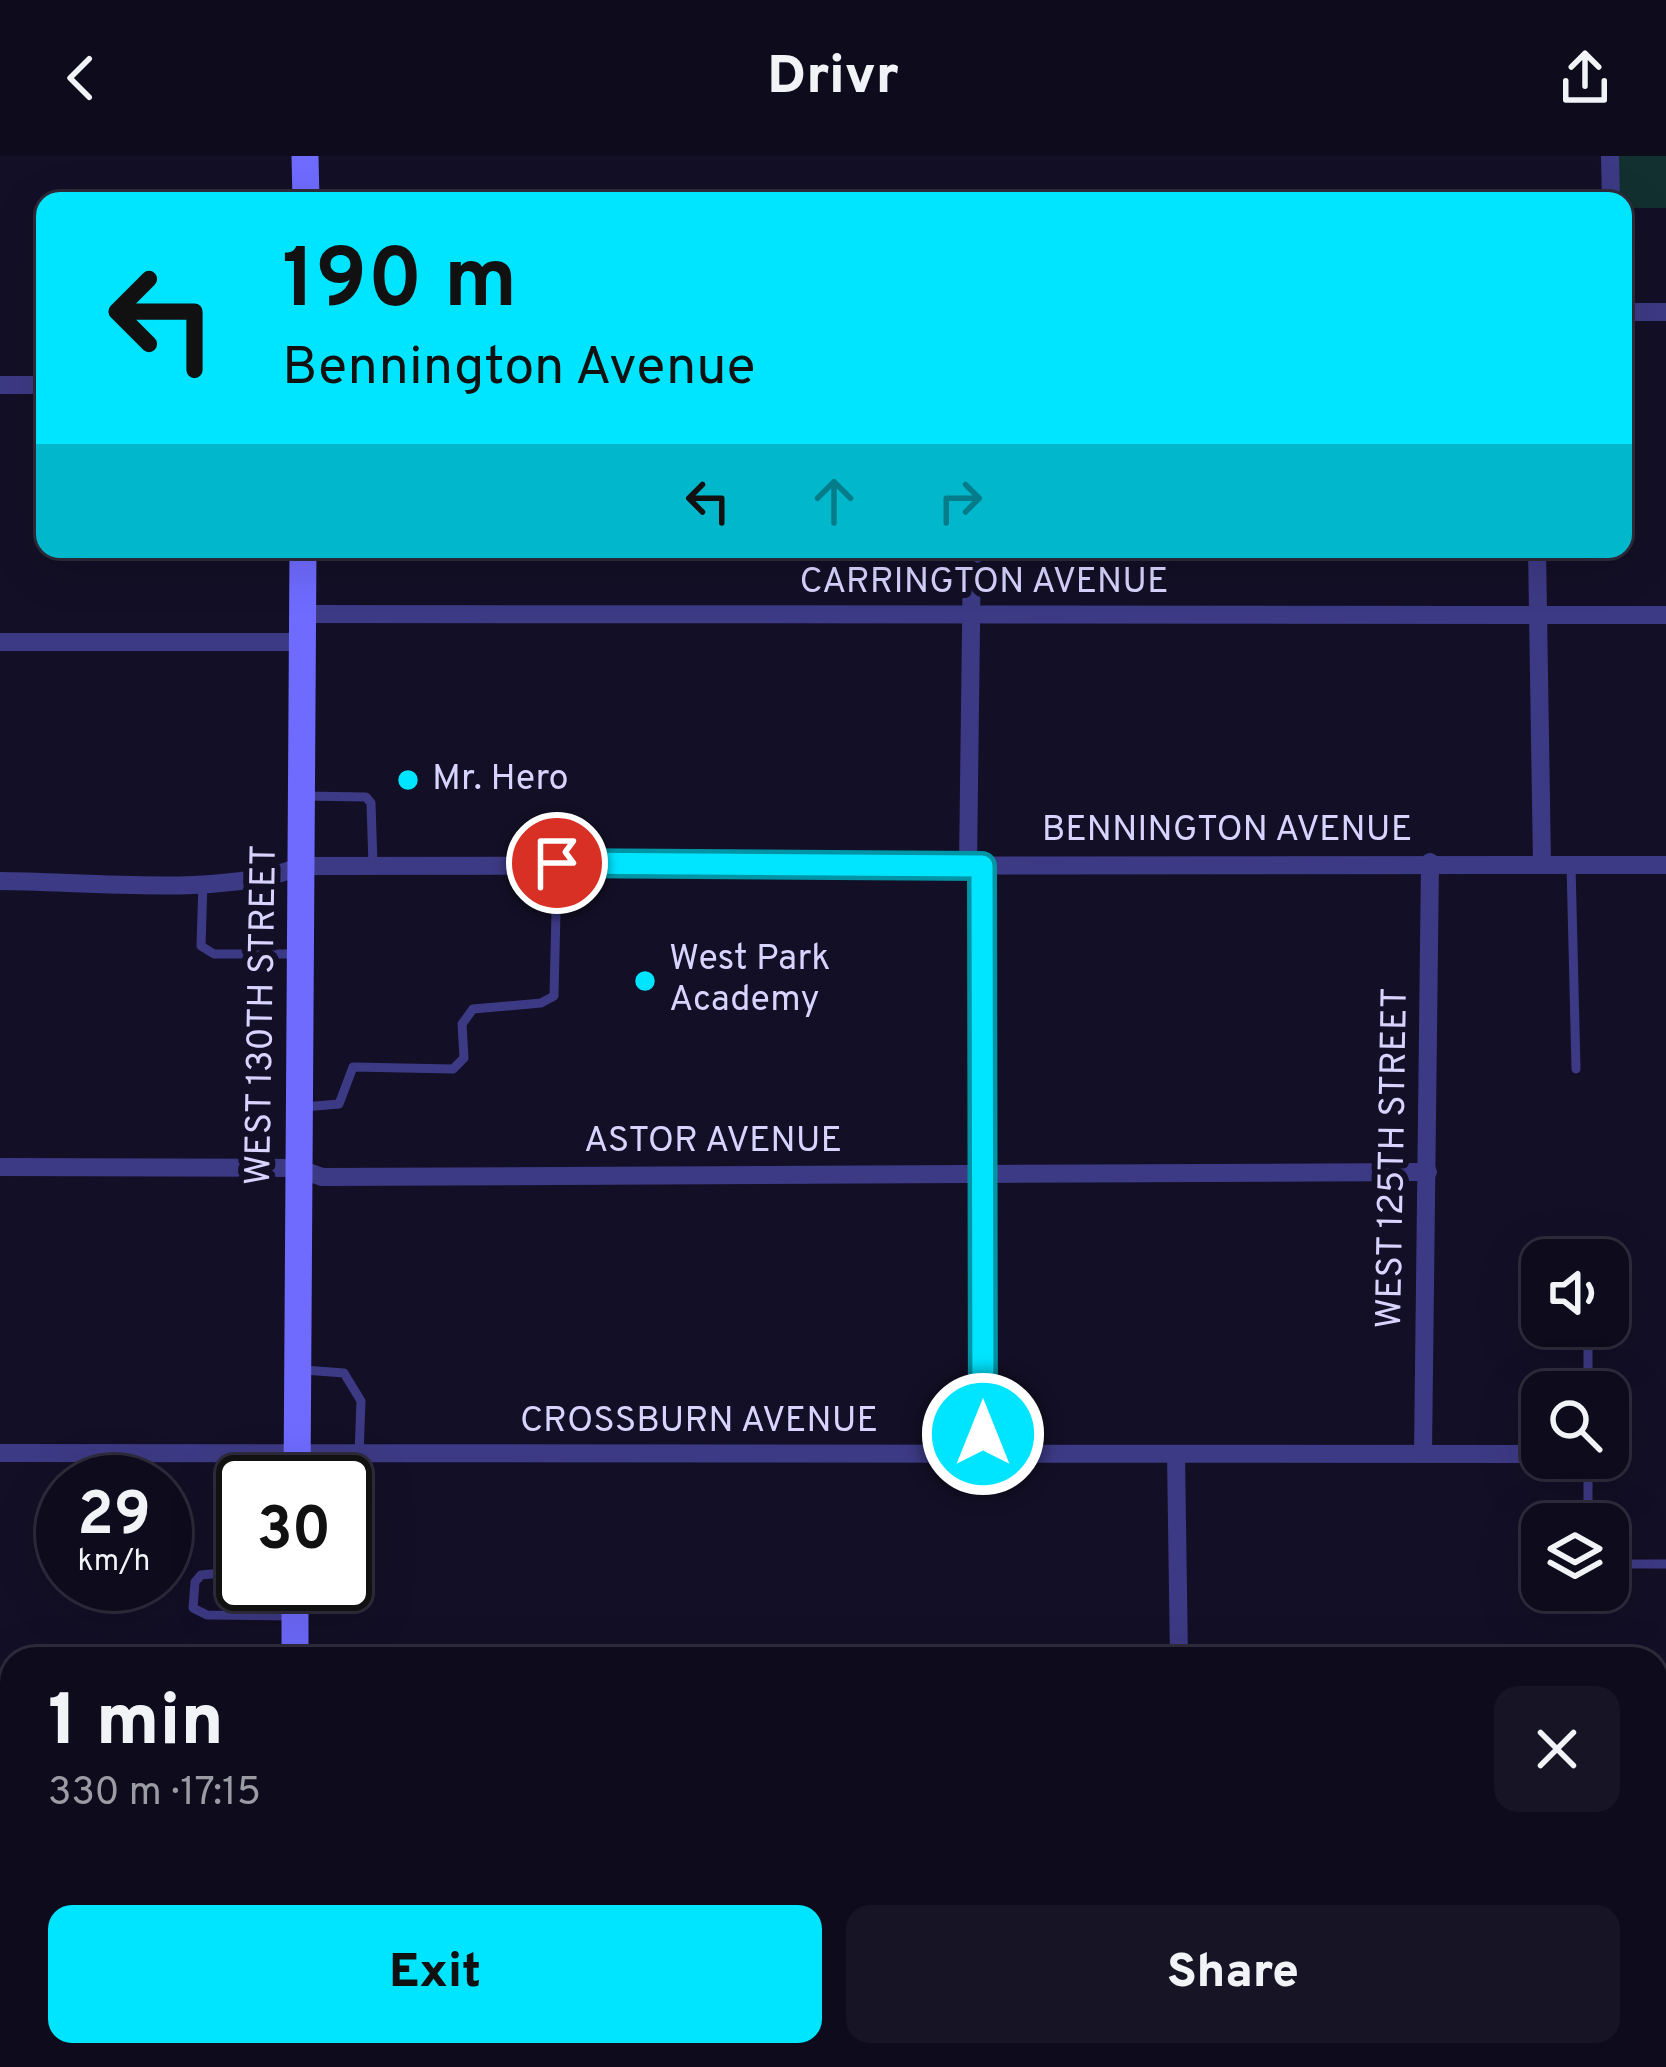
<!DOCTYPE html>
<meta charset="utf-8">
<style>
body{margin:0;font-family:Overpass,sans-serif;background:#171425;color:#f1f3f6;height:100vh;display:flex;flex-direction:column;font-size:45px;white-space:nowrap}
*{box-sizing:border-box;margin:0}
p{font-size:39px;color:#9b9ba3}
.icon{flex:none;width:66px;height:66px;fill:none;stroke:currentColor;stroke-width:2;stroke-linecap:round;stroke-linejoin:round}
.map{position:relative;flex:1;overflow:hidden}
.side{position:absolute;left:0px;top:1491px;width:1668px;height:420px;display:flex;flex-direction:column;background:#0e0b1c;border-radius:36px 36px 0 0;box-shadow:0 12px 48px #0002,0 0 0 3px #2e2b3b}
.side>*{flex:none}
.hud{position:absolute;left:36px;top:36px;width:1596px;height:366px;border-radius:24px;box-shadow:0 12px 48px #0002,0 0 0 3px #2e2b3b;background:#00e5ff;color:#111;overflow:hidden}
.buttons{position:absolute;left:1521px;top:1083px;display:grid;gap:24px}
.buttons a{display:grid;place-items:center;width:108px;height:108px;border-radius:24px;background:#0e0b1c;box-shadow:0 12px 48px #0002,0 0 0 3px #2e2b3b;font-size:60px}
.speed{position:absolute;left:36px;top:1299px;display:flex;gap:24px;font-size:60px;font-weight:700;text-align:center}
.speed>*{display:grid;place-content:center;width:156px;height:156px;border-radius:50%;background:#0e0b1c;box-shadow:0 12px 48px #0002,0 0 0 3px #2e2b3b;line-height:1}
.speed small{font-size:30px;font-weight:400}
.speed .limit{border:6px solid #111;border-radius:18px;background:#fff;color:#111}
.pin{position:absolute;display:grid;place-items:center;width:102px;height:102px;color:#fff;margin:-51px;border:6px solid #fff;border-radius:50%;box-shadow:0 3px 12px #0007}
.me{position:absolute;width:132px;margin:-66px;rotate:0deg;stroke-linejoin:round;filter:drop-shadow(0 0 9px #0008)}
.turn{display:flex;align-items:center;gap:42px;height:252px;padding:0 48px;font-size:54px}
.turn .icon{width:156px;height:156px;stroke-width:2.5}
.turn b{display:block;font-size:84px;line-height:102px}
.lanes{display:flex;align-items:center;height:114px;padding:0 48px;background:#0003;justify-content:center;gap:60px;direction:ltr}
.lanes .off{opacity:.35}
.round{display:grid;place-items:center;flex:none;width:126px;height:126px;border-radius:24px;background:#171425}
.summary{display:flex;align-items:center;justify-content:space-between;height:204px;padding:0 48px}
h1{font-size:72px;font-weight:800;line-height:90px}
.cta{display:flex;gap:24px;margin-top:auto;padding:24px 48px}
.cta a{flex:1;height:138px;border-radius:24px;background:#00e5ff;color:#111;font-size:48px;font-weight:800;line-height:138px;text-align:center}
.cta a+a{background:#171425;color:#f1f3f6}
header{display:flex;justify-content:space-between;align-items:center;height:156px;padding:0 48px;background:#0e0b1c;font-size:54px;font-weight:800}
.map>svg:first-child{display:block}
</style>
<header><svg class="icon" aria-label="back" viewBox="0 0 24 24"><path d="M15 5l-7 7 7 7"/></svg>Drivr<svg class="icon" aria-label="share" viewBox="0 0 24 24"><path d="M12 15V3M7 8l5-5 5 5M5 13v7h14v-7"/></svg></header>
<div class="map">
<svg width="1666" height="1911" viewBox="0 0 1666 1911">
<rect width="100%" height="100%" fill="#130f26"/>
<!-- green -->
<g fill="#12302f">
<path d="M 1614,0 L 1666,0 L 1666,52 L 1623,52 L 1623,45 L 1615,45 Z"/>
<path d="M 1666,1878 L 1666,1911 L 1605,1911 L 1627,1899 L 1656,1899 L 1656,1883 Z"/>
</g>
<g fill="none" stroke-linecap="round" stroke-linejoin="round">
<!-- lane -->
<g stroke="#3d3a85" stroke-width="9">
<path d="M 303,640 L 366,641 L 371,647 L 373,709"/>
<path d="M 1571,709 L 1576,913"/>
<path d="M 203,726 L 201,790 L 214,798 L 297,798"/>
<path d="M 303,951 L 339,948 L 353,911 L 453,913 L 464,902 L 462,868 L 473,853 L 541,847 L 554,840 L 557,712"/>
<path d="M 1588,1170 L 1588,1236"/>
<path d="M 304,1214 L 344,1217 L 361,1245 L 359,1298"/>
<path d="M 341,1326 L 341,1298"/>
<path d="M 1588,1368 L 1588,1302"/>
<path d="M 1608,1408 L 1666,1408"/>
<path d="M 243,1415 L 201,1419 L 195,1426 L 193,1452 L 207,1459 L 294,1460"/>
<path d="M 103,1495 L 103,1503"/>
<path d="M 0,1529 L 12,1529"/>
<path d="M 0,1586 L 12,1586"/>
<path d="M 1656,1854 L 1666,1848"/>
<path d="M 0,1887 L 12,1873"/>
<path d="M 1177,1899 L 1177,1911"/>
<path d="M 297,1909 L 552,1911"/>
<path d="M 1574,1911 L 1596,1899"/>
</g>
<!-- street -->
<g stroke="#3d3a85" stroke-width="18">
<path d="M 1610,0 L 1611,45"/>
<path d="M 1623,156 L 1666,156"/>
<path d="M 0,229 L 45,229"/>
<path d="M 1537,393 L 1542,709"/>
<path d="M 302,458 L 1666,459"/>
<path d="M 0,486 L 301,486"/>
<path d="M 968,710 L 972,393"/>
<path d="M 982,710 L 983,1300"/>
<path d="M 0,725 C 83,725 227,742 301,710 L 1666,709"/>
<path d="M 0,1011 L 297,1012 L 322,1021 L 1428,1016"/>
<path d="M 0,1297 L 1542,1298"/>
<path d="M 1176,1298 L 1179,1503"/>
<path d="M 1423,1298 L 1430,706"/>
<path d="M 1656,1613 L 1666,1613"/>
<path d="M 0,1640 L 12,1640"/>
</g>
<!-- secondary -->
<g stroke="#6f6bff" stroke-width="27">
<path d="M 305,0 L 306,45"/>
<path d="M 297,1326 L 303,393"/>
<path d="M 295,1503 L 295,1428"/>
<path d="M 292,1899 L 292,1911"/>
</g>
</g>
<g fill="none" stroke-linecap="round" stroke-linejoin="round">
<!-- route casing -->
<g stroke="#0095a6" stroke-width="30">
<path id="route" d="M 557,707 L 982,710 L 983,1278"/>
</g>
<!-- route -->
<use href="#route" stroke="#00e5ff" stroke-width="21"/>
</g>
<!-- markers -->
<g fill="#00e5ff" stroke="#130f26" stroke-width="4.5">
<circle cx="408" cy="624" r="12"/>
<circle cx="645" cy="825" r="12"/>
</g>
<g text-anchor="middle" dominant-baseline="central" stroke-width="12" stroke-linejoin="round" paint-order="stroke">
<!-- street labels -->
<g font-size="36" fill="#d9d4ff" stroke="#130f26">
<text x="984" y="427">CARRINGTON AVENUE</text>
<text x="1227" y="675">BENNINGTON AVENUE</text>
<text transform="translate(263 859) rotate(-89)">WEST 130TH STREET</text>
<text x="713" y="986">ASTOR AVENUE</text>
<text transform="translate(1394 1002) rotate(-89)">WEST 125TH STREET</text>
<text x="699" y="1266">CROSSBURN AVENUE</text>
</g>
<!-- poi labels -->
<g font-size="36" fill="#d9d4ff" stroke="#130f26" text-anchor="start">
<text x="432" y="624">Mr. Hero</text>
<text x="669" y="804">West Park<tspan x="669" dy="41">Academy</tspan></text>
</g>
</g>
</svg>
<div class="buttons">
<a><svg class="icon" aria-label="sound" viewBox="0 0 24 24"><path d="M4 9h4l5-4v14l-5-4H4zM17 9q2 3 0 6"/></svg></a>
<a><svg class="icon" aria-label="search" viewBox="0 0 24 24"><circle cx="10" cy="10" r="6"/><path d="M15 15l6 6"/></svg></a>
<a><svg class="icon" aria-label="layers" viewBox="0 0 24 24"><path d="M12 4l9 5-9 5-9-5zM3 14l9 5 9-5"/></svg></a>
</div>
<div class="speed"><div>29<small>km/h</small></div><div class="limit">30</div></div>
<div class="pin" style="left:557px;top:707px;background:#d93025"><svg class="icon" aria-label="arrive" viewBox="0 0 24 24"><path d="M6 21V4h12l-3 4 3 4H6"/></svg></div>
<svg class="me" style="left:983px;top:1278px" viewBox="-20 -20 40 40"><circle r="17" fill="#00e5ff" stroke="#fff" stroke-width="3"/><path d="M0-11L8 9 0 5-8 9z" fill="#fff"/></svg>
<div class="hud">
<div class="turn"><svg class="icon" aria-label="left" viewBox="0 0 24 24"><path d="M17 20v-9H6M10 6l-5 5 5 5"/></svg><div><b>190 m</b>Bennington Avenue</div></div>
<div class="lanes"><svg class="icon" aria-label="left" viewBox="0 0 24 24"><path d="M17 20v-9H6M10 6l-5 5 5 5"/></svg><svg class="icon off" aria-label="ahead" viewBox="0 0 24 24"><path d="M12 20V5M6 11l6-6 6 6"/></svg><svg class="icon off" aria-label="right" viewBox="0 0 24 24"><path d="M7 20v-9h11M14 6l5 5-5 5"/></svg></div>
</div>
<section class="side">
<div class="summary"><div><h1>1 min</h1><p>330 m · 17:15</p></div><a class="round"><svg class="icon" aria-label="close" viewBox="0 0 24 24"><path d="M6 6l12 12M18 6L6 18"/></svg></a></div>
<div class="cta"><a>Exit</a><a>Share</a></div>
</section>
</div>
